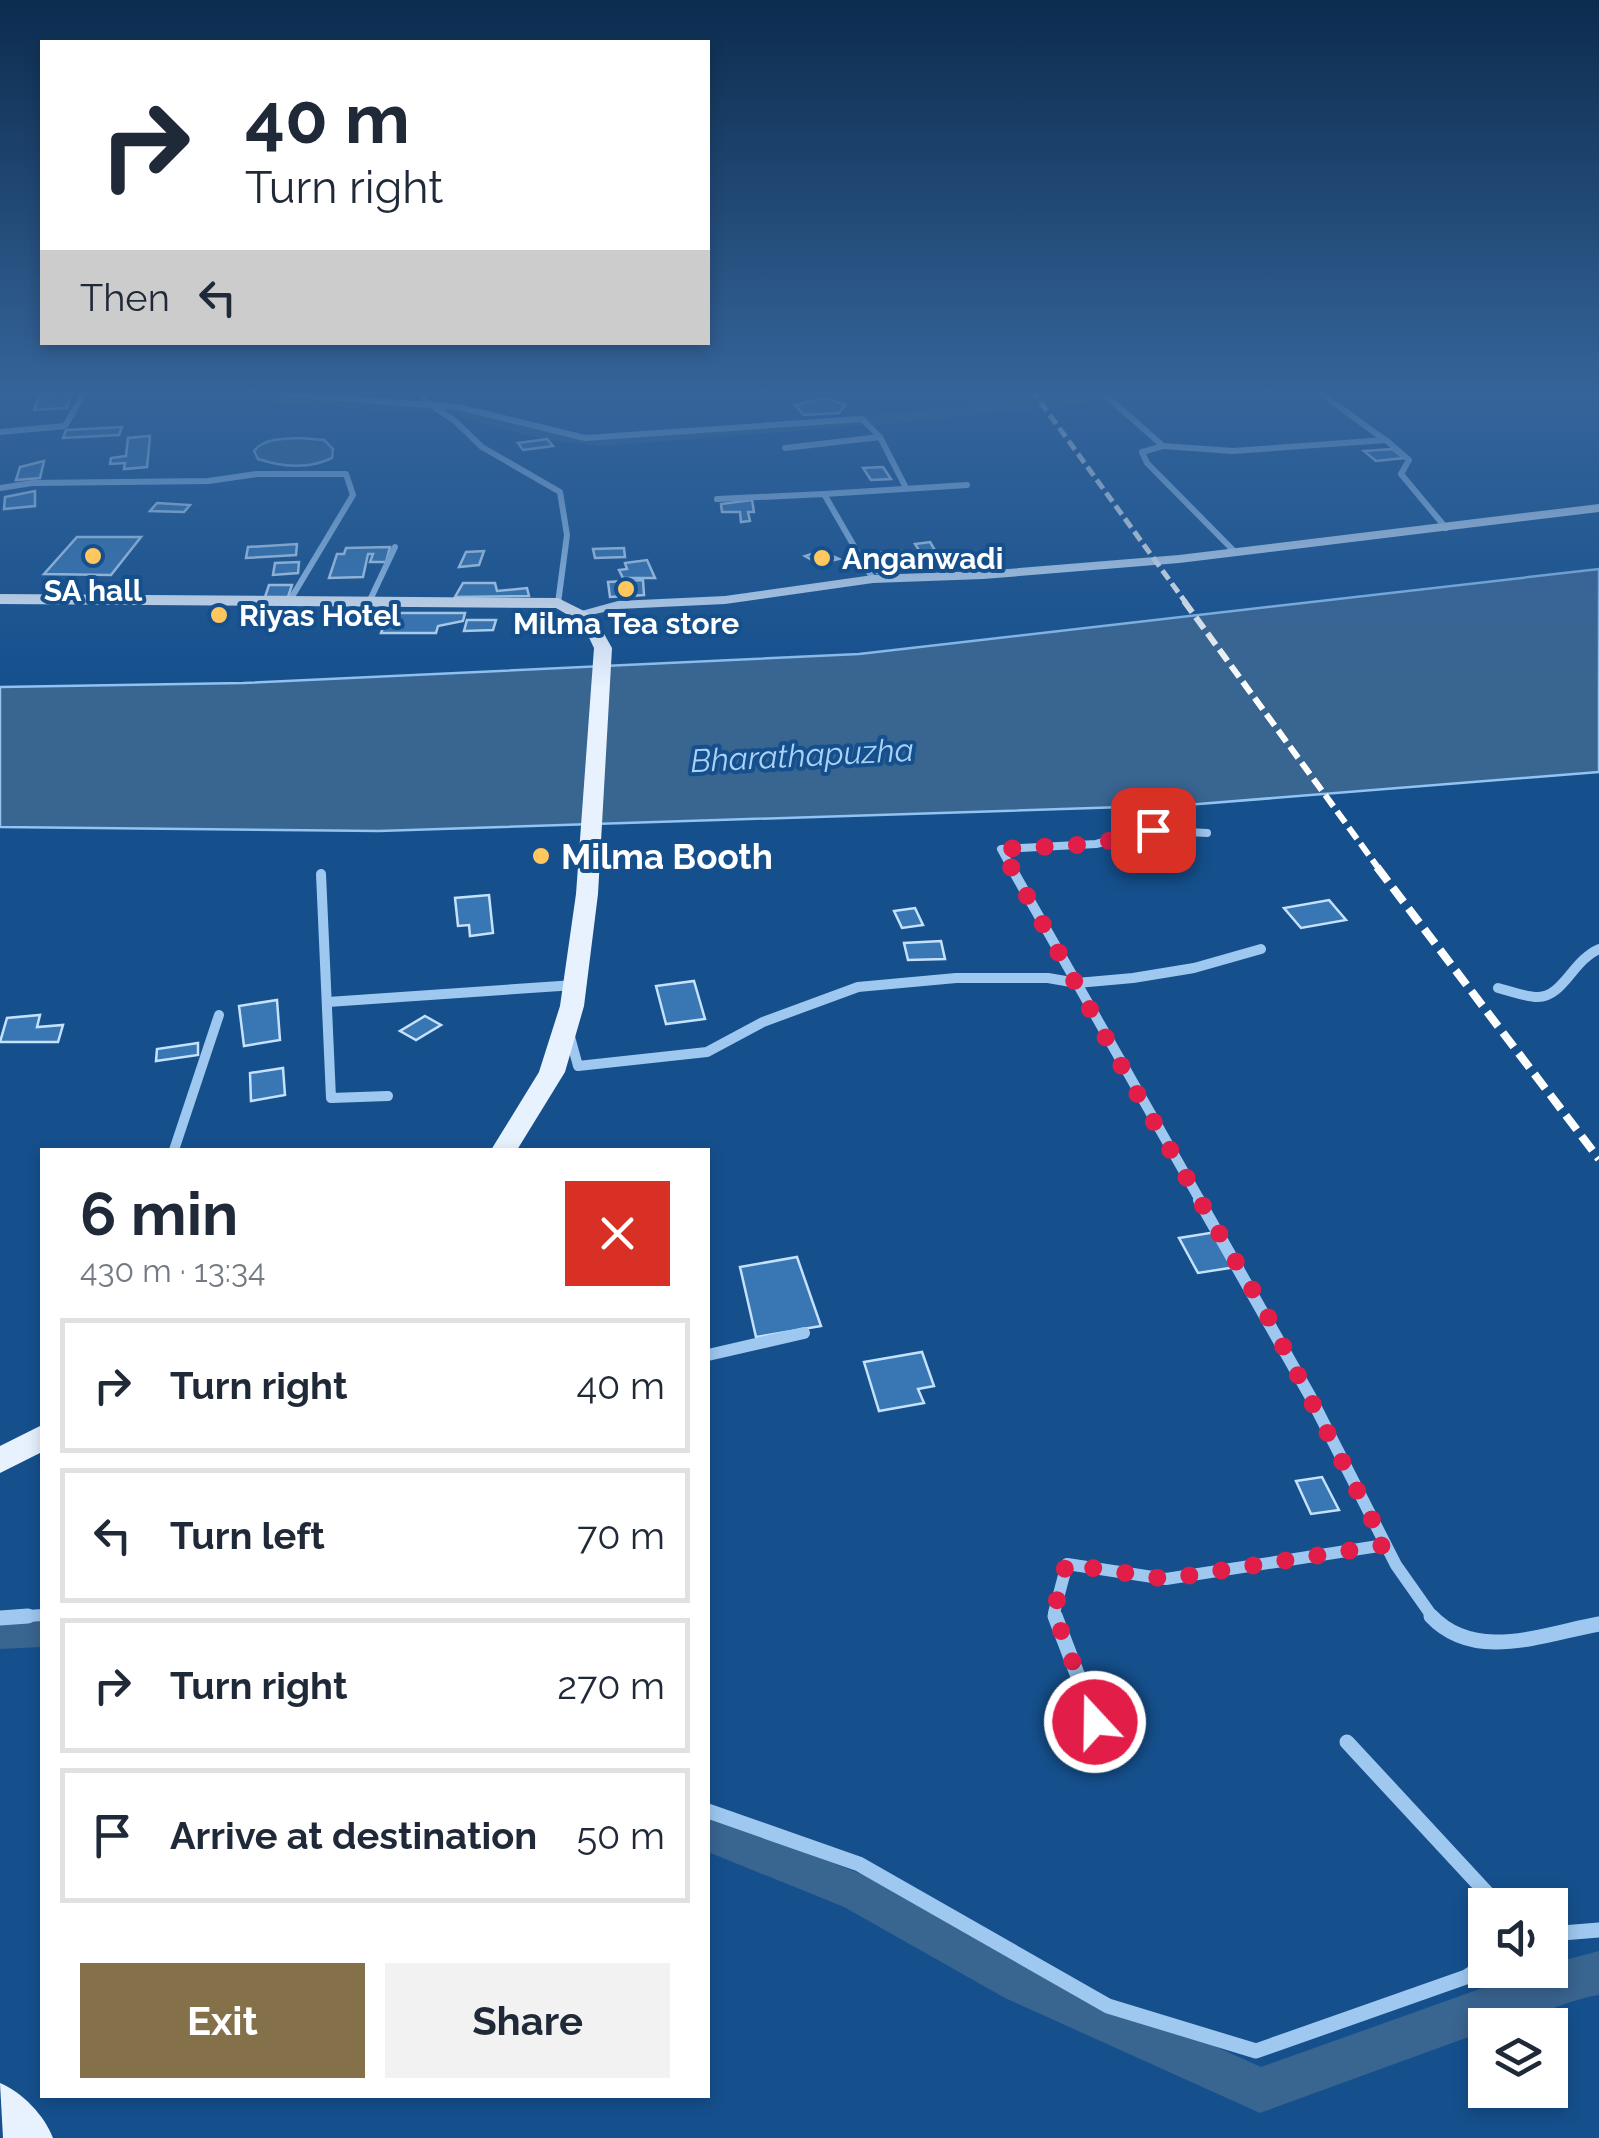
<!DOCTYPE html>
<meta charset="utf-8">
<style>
body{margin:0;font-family:Raleway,sans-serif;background:#f2f2f3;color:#1f2937;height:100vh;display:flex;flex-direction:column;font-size:38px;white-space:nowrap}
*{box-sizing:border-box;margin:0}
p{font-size:32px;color:#747a83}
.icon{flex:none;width:55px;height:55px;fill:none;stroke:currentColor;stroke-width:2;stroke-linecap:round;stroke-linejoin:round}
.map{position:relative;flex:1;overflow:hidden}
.side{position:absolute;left:40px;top:1148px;width:670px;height:950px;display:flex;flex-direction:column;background:#fff;border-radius:0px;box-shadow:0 5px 15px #0003}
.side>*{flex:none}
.guide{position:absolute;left:40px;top:40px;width:670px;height:305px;border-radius:0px;box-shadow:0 5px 15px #0003;background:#fff;color:#1f2937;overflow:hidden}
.fabs{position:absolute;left:1468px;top:1888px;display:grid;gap:20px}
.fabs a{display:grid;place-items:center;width:100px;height:100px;border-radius:0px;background:#fff;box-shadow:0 5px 15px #0003;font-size:50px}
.pin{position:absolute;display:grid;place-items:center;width:85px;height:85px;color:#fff;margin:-42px;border-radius:20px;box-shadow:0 5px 15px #0006}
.me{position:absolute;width:110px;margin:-55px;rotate:339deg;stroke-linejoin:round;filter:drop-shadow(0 0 8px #0008)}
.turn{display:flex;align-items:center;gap:35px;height:210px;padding:0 40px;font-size:45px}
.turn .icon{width:130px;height:130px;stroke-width:2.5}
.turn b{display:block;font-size:70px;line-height:85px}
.then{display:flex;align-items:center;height:95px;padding:0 40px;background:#0003;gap:20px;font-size:38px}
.round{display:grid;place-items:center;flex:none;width:105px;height:105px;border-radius:0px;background:#f2f2f3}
.summary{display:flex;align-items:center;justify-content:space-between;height:170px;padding:0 40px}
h1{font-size:60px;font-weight:700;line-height:75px}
.cta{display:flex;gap:20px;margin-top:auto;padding:20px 40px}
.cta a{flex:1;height:115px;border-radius:0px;background:#847049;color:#fff;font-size:40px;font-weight:700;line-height:115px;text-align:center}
.cta a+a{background:#f2f2f3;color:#1f2937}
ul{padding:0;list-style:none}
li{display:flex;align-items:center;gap:30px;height:135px;margin:0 20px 15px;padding:0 20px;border:5px solid #e0e1e3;border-radius:0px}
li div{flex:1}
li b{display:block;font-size:38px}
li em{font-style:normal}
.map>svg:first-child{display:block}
</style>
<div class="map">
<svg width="1599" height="2138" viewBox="0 0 1599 2138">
<rect width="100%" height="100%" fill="#15508d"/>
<!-- water -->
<g fill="#396591" stroke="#91c4f3" stroke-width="2.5">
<path d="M 299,438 L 324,440 L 333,449 L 332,458 C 309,469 282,467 258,459 L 254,451 C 264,438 283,439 299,438 Z"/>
<path d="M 1599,569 L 1599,772 L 1186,805 L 379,831 L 0,827 L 0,687 L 243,683 L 859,654 Z"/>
</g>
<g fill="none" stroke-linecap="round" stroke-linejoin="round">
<!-- canal -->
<g fill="#396591" fill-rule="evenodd">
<path d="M 0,389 L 243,391 L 446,404 L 546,430 L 602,436 L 907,412 L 1126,389 L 1178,389 L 1170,394 L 907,422 L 602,446 L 546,440 L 446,414 L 243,401 L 0,397 Z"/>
<path d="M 42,1615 L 42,1647 L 0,1649 L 0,1617 Z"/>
<path d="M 708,1814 L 874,1879 L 1037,1966 L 1261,2067 L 1533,1970 L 1550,1970 L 1550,1964 L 1599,1951 L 1599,1995 C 1560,2001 1524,2025 1485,2025 L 1485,2031 L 1260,2113 L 1005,1998 L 844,1907 L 708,1852 Z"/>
</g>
</g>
<!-- building -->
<g fill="#3877b4" stroke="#c5e1fc" stroke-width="2.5">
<path d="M 72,394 L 67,408 L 34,410 L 39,396 Z"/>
<path d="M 826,398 L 845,405 L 839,413 L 804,415 L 795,405 Z"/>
<path d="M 122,427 L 119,435 L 63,438 L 66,430 Z"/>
<path d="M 150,436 L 147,467 L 124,469 L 125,463 L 110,464 L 111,458 L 126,456 L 128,438 Z"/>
<path d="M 547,439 L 553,446 L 523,450 L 518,443 Z"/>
<path d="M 1392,449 L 1404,458 L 1376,461 L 1364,451 Z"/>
<path d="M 44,461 L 40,478 L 16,480 L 20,467 Z"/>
<path d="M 883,467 L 891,479 L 871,480 L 863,468 Z"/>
<path d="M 35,491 L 35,506 L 4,509 L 5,497 Z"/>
<path d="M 752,500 L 754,512 L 748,512 L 750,521 L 741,522 L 740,512 L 722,512 L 721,504 Z"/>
<path d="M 157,503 L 190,505 L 184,512 L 150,511 Z"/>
<path d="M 77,537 L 141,537 L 111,575 L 44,574 Z"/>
<path d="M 930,542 L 939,557 L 924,558 L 915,544 Z"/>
<path d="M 297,544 L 296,555 L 246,558 L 248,547 Z"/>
<path d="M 390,547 L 386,562 L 370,562 L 373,554 L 368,554 L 363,577 L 329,578 L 337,554 L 344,554 L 346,548 Z"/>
<path d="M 624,548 L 625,557 L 595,558 L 593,549 Z"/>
<path d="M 484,551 L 479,565 L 459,567 L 466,552 Z"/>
<path d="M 821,551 L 839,559 L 819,564 L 805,556 Z"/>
<path d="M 902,551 L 909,562 L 896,564 L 900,571 L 877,573 L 871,562 L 882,560 L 877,553 Z"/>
<path d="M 647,560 L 655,578 L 623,578 L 619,570 L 627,569 L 625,563 Z"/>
<path d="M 299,562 L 298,573 L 273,575 L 275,563 Z"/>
<path d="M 643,580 L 644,595 L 610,597 L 608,582 Z"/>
<path d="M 463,583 L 495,583 L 497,591 L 527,588 L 529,596 L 455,597 Z"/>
<path d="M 269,585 L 292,585 L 288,597 L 265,597 Z"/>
<path d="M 389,613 L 465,613 L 463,621 L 438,626 L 436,633 L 381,633 Z"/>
<path d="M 467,620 L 496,620 L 493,630 L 464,631 Z"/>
<path d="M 489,895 L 493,933 L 470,936 L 469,925 L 458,926 L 455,898 Z"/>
<path d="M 1329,900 L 1346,920 L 1301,928 L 1284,908 Z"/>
<path d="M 915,908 L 923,925 L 902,928 L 894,911 Z"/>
<path d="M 941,941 L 945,959 L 908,960 L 904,943 Z"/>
<path d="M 694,981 L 705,1019 L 666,1024 L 656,986 Z"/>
<path d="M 277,1000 L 280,1040 L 244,1046 L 239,1006 Z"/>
<path d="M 40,1015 L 37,1027 L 63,1025 L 58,1042 L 0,1042 L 7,1018 Z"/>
<path d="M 425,1016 L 441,1025 L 416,1040 L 400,1031 Z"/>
<path d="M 198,1043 L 198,1055 L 156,1061 L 157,1049 Z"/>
<path d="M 283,1068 L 285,1095 L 251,1101 L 250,1073 Z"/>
<path d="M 1222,1231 L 1242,1266 L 1198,1273 L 1179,1238 Z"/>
<path d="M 797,1257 L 821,1326 L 756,1337 L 740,1267 Z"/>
<path d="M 922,1352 L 934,1386 L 918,1389 L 924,1403 L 879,1411 L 864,1362 Z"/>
<path d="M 1322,1477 L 1339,1510 L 1311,1514 L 1296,1481 Z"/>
</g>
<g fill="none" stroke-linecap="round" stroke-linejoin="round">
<!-- street-far4 -->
<g stroke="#9fc8f0" stroke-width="6">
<path d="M 14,389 L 253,392 L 458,407 L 585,438 L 862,419 L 880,437"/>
<path d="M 420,389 L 425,401 L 455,421 L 482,447 L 560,492 L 567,535 L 558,603"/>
<path d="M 1315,389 L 1385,440"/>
<path d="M 1103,393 L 1163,446 L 1142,452 L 1147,463 L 1235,552"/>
<path d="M 1103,393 L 1141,389"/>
<path d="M 0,432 L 65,426 L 86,390"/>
<path d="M 1163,446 L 1233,451 L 1386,440 L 1409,460 L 1401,474 L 1446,528"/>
<path d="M 785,448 L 880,437 L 906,488"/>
<path d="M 0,488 L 32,483 L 208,481 L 257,474 L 346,474 L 353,495 L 290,600"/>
<path d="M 824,494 L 967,485"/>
<path d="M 717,499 L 824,494 L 873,579"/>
<path d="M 370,600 L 395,547"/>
</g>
<!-- street-far3 -->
<path stroke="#9fc8f0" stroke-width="8" d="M 1012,869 L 1001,849 L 1096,844 L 1153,830 L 1207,833"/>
<!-- street-far2 -->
<g stroke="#9fc8f0" stroke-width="10">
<path d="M 1011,867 L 1201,1202"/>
<path d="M 321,874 L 331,1098 L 388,1096"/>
<path d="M 1498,988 C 1510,991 1525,997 1538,997 C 1563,997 1573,960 1599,949"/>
<path d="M 328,1002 L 575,985"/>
<path d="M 569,1033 L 578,1066 L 707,1052 L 763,1022 L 858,987 L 956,978 L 1048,978 L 1077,983 L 1133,978 L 1194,968 L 1261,949"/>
<path d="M 174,1150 L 219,1015"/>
</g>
<!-- street-far1 -->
<g stroke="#9fc8f0" stroke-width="12">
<path d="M 1199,1200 L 1310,1396 L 1396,1565 L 1434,1619"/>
<path d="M 708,1355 L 804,1333"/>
<path d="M 0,1618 L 42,1615"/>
<path d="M 1056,1619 L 1054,1613 L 1067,1564 L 1166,1579 L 1385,1545"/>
</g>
<!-- street -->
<g stroke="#9fc8f0" stroke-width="15">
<path d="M 1055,1616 L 1095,1721"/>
<path d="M 1431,1616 C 1475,1663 1544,1634 1599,1624"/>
<path d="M 0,1618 L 28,1616"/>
<path d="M 1347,1742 L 1498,1905"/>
<path d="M 708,1811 L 859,1864 L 1108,2006 L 1256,2051 L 1466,1977 L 1485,1965"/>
<path d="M 1550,1934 L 1599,1930"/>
</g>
<!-- secondary -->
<path fill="#cde3fb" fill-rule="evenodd" d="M 1599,504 L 1599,512 L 1179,563 L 983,579 L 873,583 L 725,604 L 618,609 L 581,617 L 574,613 L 618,601 L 725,596 L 873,575 L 983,571 L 1179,555 Z"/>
<!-- primary -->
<g fill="#e8f2ff" fill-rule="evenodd">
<path d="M 0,594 L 558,598 L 594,616 L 612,648 L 598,894 L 584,1006 L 565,1072 L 517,1150 L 491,1150 L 539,1072 L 560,1006 L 576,894 L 594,648 L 582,623 L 556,608 L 0,604 Z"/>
<path d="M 42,1425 L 42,1452 L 0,1473 L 0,1446 Z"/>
<path d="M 0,2083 C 23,2093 44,2115 53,2138 L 3,2138 Z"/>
</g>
<!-- rail-far2 -->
<path stroke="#fff" stroke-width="5" stroke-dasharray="11 5" stroke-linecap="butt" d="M 1031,389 L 1186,603"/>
<!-- rail-far1 -->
<path stroke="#fff" stroke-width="6" stroke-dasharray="14 6" stroke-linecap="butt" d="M 1184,601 L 1379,869"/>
<!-- rail -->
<path stroke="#fff" stroke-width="8" stroke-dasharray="18 8" stroke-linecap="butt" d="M 1377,867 L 1599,1159"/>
</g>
<!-- sky -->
<linearGradient id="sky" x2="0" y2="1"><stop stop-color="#0c2c4e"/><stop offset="0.57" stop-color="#35649a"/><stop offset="1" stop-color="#35649a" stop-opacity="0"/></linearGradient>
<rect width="1599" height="688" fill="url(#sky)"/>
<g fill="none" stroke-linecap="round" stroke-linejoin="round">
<!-- route -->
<path stroke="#e11d48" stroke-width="18" stroke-dasharray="0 32.4" d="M 1095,1722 L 1054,1612 L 1066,1564 L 1166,1579 L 1385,1545 L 1266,1313 L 1131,1083 L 1001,849 L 1096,844 L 1153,830"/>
</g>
<!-- markers -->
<g fill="#ffc75e" stroke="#15508d" stroke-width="4">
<circle cx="93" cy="556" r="10"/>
<circle cx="822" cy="558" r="10"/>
<circle cx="626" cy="589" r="10"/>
<circle cx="219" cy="615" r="10"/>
<circle cx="541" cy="856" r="10"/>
</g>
<g text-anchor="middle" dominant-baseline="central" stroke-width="8" stroke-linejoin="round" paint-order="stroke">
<!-- far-poi labels -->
<g font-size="30" font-weight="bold" fill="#fff" stroke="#15508d" text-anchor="start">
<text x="842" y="558">Anganwadi</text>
<text x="93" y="590" text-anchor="middle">SA hall</text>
<text x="239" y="615">Riyas Hotel</text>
<text x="626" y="623" text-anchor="middle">Milma Tea store</text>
</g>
<!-- far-water labels -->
<g font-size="32" font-style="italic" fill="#aad2f7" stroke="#15508d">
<text transform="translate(802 755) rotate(-3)">Bharathapuzha</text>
</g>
<!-- poi labels -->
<g font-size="35" font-weight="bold" fill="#fff" stroke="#15508d" text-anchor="start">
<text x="561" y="856">Milma Booth</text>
</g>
</g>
</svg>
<div class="fabs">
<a><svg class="icon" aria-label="sound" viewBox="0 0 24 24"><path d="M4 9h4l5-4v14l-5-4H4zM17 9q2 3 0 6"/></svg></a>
<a><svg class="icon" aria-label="layers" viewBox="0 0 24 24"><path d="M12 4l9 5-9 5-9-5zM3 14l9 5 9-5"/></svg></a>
</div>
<div class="pin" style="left:1153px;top:830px;background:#d93025"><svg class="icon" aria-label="arrive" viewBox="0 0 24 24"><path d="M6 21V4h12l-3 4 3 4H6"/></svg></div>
<svg class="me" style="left:1095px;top:1722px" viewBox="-20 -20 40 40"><circle r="17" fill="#e11d48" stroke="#fff" stroke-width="3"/><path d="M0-11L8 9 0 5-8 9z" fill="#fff"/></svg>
<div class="guide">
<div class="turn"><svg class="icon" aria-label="right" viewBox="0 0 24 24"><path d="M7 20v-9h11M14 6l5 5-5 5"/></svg><div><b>40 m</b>Turn right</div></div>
<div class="then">Then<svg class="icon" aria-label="left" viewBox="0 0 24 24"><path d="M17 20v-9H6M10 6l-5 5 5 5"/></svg></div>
</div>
<section class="side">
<div class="summary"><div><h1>6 min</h1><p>430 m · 13:34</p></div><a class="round" style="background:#d93025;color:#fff"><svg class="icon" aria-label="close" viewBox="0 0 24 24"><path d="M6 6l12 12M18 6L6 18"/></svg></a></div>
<ul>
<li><svg class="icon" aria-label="right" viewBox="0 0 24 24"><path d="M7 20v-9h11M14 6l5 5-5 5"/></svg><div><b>Turn right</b></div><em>40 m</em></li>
<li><svg class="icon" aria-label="left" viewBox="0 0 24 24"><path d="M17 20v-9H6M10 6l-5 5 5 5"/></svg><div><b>Turn left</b></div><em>70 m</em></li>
<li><svg class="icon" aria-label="right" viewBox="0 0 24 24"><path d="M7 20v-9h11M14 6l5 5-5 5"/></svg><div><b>Turn right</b></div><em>270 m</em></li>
<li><svg class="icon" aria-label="arrive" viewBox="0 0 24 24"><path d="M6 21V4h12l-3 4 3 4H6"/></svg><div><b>Arrive at destination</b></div><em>50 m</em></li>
</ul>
<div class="cta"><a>Exit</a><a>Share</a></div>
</section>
</div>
